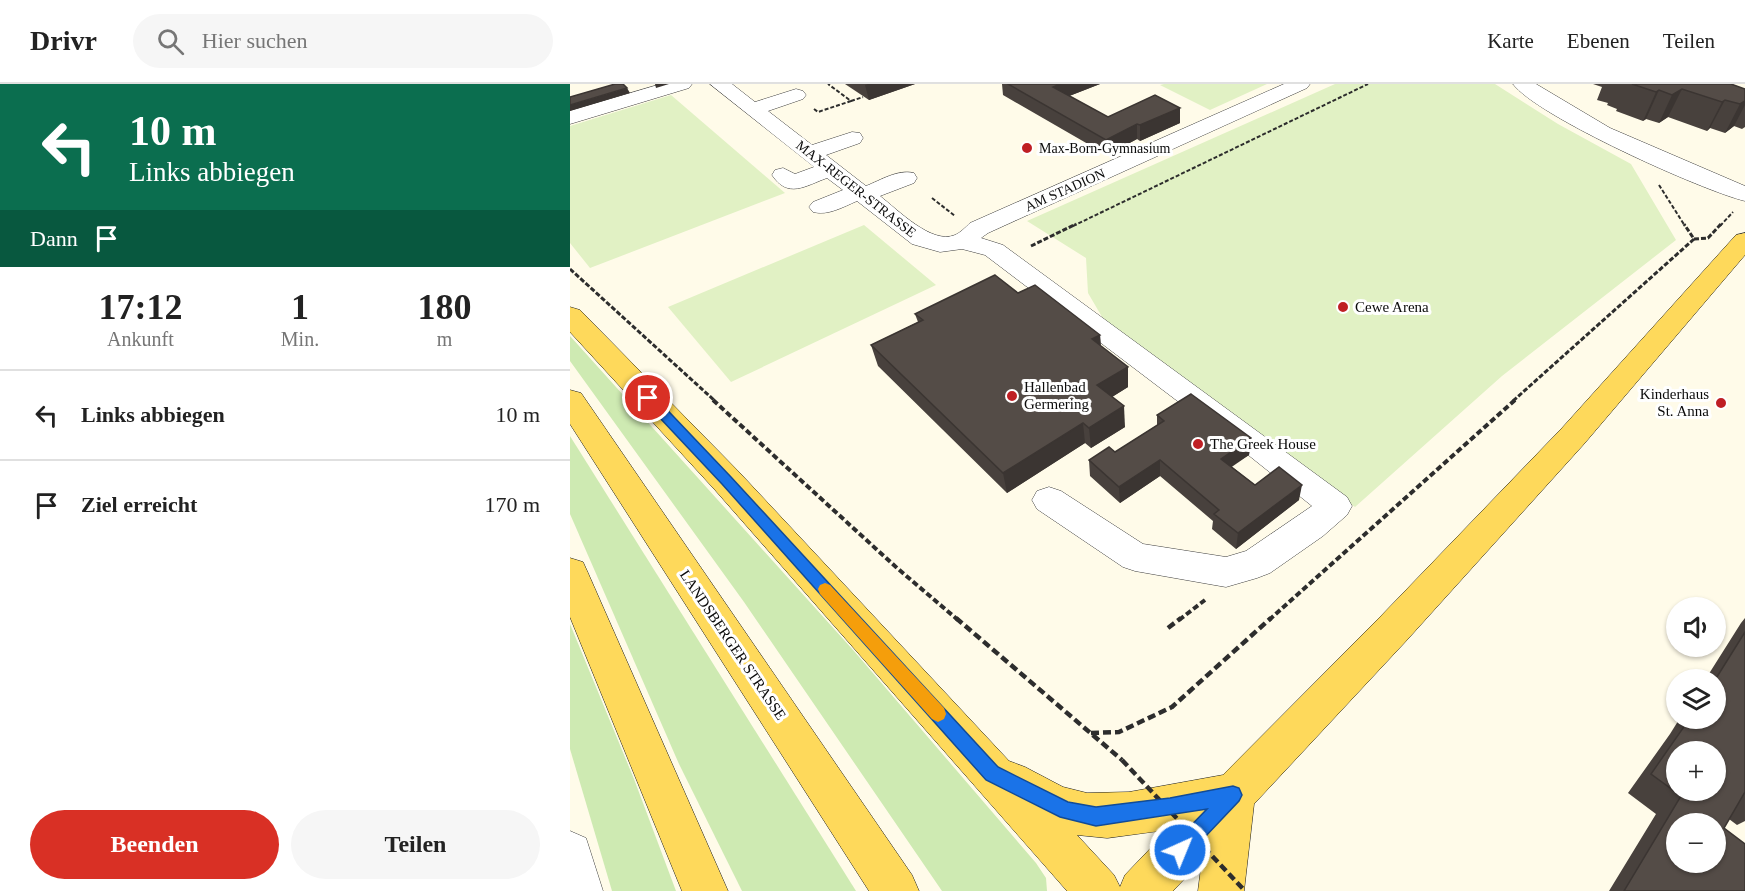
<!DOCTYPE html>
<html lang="de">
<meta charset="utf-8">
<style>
body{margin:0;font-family:"Times New Roman",serif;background:#f6f6f6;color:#222;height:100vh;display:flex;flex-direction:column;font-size:22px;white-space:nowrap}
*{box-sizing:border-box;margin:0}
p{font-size:20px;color:#767676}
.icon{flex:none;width:33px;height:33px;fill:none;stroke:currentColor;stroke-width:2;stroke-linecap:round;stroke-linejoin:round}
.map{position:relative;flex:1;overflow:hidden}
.drawer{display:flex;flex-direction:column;background:#fff;width:570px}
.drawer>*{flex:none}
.guide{background:#0b6e4f;color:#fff;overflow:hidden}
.buttons{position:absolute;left:1096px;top:513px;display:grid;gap:12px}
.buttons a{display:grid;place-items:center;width:60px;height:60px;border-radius:50%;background:#fff;box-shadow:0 2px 4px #0004;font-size:30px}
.pin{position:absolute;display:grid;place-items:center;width:51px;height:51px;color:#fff;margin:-26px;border:3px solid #fff;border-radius:50%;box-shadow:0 2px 6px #0007}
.me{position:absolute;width:66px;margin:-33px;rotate:44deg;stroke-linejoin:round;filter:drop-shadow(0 0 4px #0008)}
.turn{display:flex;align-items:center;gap:21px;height:126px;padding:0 30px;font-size:27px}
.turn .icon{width:78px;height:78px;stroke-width:2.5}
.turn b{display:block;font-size:42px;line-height:51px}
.then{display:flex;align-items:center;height:57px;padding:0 30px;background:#0003;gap:12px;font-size:22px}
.eta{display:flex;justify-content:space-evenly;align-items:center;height:102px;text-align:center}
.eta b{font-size:36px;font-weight:700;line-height:42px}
.cta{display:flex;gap:12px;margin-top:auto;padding:12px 30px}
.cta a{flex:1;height:69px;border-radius:36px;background:#d93025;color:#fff;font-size:24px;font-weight:700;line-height:69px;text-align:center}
.cta a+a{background:#f6f6f6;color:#222}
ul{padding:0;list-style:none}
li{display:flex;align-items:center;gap:18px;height:90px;padding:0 30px;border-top:2px solid #e0e0e0}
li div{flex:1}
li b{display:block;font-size:22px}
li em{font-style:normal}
header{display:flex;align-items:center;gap:36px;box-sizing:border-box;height:84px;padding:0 30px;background:#fff;border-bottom:2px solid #e0e0e0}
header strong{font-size:28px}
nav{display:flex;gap:33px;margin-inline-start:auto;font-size:21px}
.search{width:420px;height:54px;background:#f6f6f6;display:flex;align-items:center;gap:15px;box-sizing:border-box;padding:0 21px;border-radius:33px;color:#767676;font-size:22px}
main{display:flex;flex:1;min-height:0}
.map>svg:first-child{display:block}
</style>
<header>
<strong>Drivr</strong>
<div class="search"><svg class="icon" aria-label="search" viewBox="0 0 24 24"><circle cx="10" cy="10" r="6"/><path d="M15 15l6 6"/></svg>Hier suchen</div>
<nav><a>Karte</a><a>Ebenen</a><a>Teilen</a></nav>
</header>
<main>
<section class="drawer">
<div class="guide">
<div class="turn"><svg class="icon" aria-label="left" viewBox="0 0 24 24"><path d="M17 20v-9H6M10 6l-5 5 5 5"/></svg><div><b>10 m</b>Links abbiegen</div></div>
<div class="then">Dann<svg class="icon" aria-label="arrive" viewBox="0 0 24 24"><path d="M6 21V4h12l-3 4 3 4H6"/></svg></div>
</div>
<div class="eta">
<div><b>17:12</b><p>Ankunft</p></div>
<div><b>1</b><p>Min.</p></div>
<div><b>180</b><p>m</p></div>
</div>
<ul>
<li><svg class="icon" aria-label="left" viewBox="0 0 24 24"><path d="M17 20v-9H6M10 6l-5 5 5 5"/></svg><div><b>Links abbiegen</b></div><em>10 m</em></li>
<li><svg class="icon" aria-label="arrive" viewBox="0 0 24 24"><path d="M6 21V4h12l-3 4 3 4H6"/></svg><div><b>Ziel erreicht</b></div><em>170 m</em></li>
</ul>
<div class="cta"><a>Beenden</a><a>Teilen</a></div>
</section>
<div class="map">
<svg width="1175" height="807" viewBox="0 0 1175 807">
<rect width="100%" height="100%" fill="#fffbe9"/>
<!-- green -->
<g fill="#ceeab2">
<path d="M 0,252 L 284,567 L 466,779 L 476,794 L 477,807 L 372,807 L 174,518 L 0,277 Z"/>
<path d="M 0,352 L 286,807 L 172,807 L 109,680 L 0,430 Z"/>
<path d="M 0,540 L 64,695 L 106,807 L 42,807 L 0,665 Z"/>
</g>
<!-- pitch -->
<g fill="#e1f1c4">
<path d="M 594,0 L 697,0 L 640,26 L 590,1 Z"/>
<path d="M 765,0 L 925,0 L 988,40 L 1061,80 L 1106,156 L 932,292 L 785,423 L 684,350 L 535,238 L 518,209 L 516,174 L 457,137 Z"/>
<path d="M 101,11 L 215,109 L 20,184 L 0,159 L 0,42 Z"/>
<path d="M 294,141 L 366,201 L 161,298 L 98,223 Z"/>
</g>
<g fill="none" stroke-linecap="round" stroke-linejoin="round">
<!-- minor casing -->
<g stroke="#3e3e3e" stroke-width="1">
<g id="minor">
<path d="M 91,0 L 122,0 L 119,4 L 0,40 L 0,27 Z"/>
<path d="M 140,0 L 162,0 L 185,18 L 226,5 L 233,7 L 236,11 L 233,15 L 198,27 L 242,61 L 282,48 L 290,49 L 293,54 L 290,59 L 256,71 L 296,102 C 311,96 328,85 344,89 L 347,94 L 344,99 L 310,112 C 328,126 362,161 385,151 C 390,149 396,143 400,139 L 714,0 L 740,0 L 737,4 L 418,149 L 411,154 L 433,161 L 777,413 L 782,422 L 777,431 L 753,452 L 700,489 L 687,494 L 656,503 L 565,487 L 553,483 L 467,425 L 462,416 L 467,407 L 479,403 L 491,407 L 573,460 L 656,473 L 676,467 L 742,422 L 672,366 L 415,171 L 392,165 L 370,168 L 342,160 L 287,117 C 273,123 258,132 243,128 L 239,123 L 243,118 L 273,106 L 257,94 C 235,102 218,115 202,91 L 205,86 L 213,84 L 225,90 L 244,83 Z"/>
<path d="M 943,0 L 966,0 L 1040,44 L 1175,102 L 1175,117 C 1133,107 966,32 943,0 Z"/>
<path d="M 0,747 L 16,754 L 33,807 L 0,807 Z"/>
</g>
</g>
<!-- major casing -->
<g stroke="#1c1c1c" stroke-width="1">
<g id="major">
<path d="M 1175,149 L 1175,171 L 1014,360 L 837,556 L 684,720 L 674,807 L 628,807 L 632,776 L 603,807 L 497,807 L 145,406 L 0,248 L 0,223 L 10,226 L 169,388 L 439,677 L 455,683 L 493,703 L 517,709 L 559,708 L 653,691 L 811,532 L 992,344 L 1166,151 ZM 598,746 L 555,791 L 550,803 L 544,791 L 507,751 L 537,754 Z"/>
<path d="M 0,306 L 11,309 L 342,791 L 349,807 L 299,807 L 0,340 Z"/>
<path d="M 0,474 L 13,478 L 18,489 L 158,807 L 112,807 L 0,533 Z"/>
</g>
</g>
<!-- path-far3 -->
<g stroke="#2d2d2d" stroke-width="2" stroke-dasharray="4 2" stroke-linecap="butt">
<path d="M 281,17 L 293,13"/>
<path d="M 244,25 L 248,28 L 281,17 L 258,0"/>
<path d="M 1089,101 L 1115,142"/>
<path d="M 362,114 L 385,132"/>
<path d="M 503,142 L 798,0"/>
<path d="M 1150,142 L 1163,128"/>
</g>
<!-- path-far2 -->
<g stroke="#2d2d2d" stroke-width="3" stroke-dasharray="5 2" stroke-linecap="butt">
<path d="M 1124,155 L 1138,154 L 1151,140"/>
<path d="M 461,162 L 506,140"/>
<path d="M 0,185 L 145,317"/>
<path d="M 943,317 L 1124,155 L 1114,140"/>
</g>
<!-- path-far1 -->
<g stroke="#2d2d2d" stroke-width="4" stroke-dasharray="6 3" stroke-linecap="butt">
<path d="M 143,316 L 327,484 L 388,536"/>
<path d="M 609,536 L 635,516"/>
<path d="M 699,536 L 945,316"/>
</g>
<!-- path -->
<g stroke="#2d2d2d" stroke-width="4.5" stroke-dasharray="8 4" stroke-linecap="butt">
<path d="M 386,534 L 552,676"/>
<path d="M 598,544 L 611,534"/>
<path d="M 521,649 L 549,648 L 602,623 L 701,534"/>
</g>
<!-- minor -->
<use href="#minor" fill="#fff" fill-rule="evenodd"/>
<!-- major -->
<use href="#major" fill="#fed95b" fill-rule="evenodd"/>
<!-- path-bridge -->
<path stroke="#2d2d2d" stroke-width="4.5" stroke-dasharray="8 4" stroke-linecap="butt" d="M 552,676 L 675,807"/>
</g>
<!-- wall -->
<g fill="#48413d">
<path d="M 275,0 L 345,0 L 299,16 Z"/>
<path d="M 432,0 L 530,0 L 499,12 L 538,33 L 610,24 L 610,39 L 570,57 L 567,55 L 537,71 L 433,11 Z"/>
<path d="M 1023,0 L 1161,0 L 1175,5 L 1175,43 L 1172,45 L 1164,42 L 1155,49 L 1140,44 L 1137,47 L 1098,33 L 1089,39 L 1076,35 L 1073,37 L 1046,27 L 1047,25 L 1037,21 L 1038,19 L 1027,16 L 1032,3 Z"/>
<path d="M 448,209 L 530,251 L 531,262 L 558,303 L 542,313 L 555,343 L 521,364 L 515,359 L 437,409 L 308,282 L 301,261 L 348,238 L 345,230 Z"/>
<path d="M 587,331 L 681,354 L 679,371 L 661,382 L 685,401 L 729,416 L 666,465 L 642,445 L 643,437 L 590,392 L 550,419 L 520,392 L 519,376 L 545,368 L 587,341 Z"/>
<path d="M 1175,534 L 1175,737 L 1167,741 L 1159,735 L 1154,744 L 1175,807 L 1039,807 L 1086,730 L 1058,709 L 1100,650 L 1110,634 L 1146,634 L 1146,596 L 1135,596 L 1171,539 Z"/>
</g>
<!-- shaded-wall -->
<g fill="#3b3532">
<path d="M 85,0 L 99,0 L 86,4 Z"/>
<path d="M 298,0 L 345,0 L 299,16 L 295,1 Z"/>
<path d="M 490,0 L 530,0 L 484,18 L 483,3 Z"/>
<path d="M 57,4 L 60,9 L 0,27 L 0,21 Z"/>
<path d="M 1112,5 L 1098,33 L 1089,39 L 1102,11 Z"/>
<path d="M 1089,6 L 1076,35 L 1073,37 L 1086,8 Z"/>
<path d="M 1155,16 L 1140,44 L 1137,47 L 1152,18 Z"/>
<path d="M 1175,17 L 1175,21 L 1164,42 L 1155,49 L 1170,20 Z"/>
<path d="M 610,24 L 610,39 L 570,57 L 570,41 Z"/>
<path d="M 567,40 L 567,55 L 537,71 L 536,56 Z"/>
<path d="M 530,251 L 531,271 L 522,255 Z"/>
<path d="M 558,283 L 558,303 L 529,321 L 527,301 Z"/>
<path d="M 554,322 L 555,343 L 521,364 L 519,344 Z"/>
<path d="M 513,339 L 515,359 L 437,409 L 433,389 Z"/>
<path d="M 681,354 L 679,371 L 650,391 L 651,375 Z"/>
<path d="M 590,376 L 590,392 L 550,419 L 549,403 Z"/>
<path d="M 732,401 L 729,416 L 666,465 L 668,449 Z"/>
</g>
<!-- building -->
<g fill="#544c47" stroke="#3b3532" stroke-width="1.5" fill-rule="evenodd">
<path d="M 45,0 L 53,0 L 57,4 L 0,21 L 0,13 Z"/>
<path d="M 438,0 L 490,0 L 483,3 L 538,33 L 585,11 L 610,24 L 570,41 L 567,40 L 536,56 Z"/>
<path d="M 1062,0 L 1161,0 L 1175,5 L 1175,17 L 1170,20 L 1155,16 L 1152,18 L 1112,5 L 1102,11 L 1089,6 L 1086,8 Z"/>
<path d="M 425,191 L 448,209 L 465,201 L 530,251 L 522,255 L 558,283 L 527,301 L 554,322 L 519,344 L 513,339 L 433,389 L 301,261 L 353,236 L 345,230 Z"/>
<path d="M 621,310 L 681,354 L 651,375 L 685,401 L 709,383 L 732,401 L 668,449 L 644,430 L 649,426 L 590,376 L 549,403 L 519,376 L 539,363 L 545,368 L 594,337 L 587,331 Z"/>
<path d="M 1175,548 L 1175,708 L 1154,744 L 1175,760 L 1175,807 L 1054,807 L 1111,712 L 1081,690 L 1120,634 L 1146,634 L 1145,596 ZM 1107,668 L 1146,668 L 1146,706 L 1107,706 ZM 1107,740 L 1146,740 L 1146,778 L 1107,778 Z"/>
</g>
<!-- route -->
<path fill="#1a73e8" stroke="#114b97" stroke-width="1.5" d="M 78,310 L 83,311 L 161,393 L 428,683 L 498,718 L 526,723 L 600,714 L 663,702 L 669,704 L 672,711 L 669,717 L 616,773 L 610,776 L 603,773 L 600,766 L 603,760 L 637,725 L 526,742 L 490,733 L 416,696 L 152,400 L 74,317 L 72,314 L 74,311 Z"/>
<!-- slow -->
<path fill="#f59e0b" d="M 255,499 L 260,501 L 374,624 L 376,630 L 374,635 L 368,638 L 362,635 L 250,510 L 248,505 L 250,501 Z"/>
<!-- markers -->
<g fill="#bf1f24" stroke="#fff" stroke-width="2">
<circle cx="457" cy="64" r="6"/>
<circle cx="773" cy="223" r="6"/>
<circle cx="442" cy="312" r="6"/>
<circle cx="1151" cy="319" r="6"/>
<circle cx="628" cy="360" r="6"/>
</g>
<g text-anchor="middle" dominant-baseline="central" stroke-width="6" stroke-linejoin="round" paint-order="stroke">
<!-- far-poi labels -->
<g font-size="14" fill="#0b0b0b" stroke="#fff" text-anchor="start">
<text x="469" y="64">Max-Born-Gymnasium</text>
</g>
<!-- far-street labels -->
<g font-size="14" fill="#0b0b0b" stroke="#fff">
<text transform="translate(286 105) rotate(38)">MAX-REGER-STRASSE</text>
<text transform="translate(495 106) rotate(-24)">AM STADION</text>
</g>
<!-- poi labels -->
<g font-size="15" fill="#0b0b0b" stroke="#fff" text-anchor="start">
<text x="785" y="223">Cewe Arena</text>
<text x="454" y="303">Hallenbad<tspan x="454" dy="17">Germering</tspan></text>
<text x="1139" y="310" text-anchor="end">Kinderhaus<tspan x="1139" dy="17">St. Anna</tspan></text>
<text x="640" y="360">The Greek House</text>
</g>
<!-- street labels -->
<g font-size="15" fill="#0b0b0b" stroke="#fff">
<text transform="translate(163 561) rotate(56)">LANDSBERGER STRASSE</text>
</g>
</g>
</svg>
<div class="buttons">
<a><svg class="icon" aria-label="sound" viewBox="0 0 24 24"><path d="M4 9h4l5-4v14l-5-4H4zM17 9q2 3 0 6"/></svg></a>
<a><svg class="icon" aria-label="layers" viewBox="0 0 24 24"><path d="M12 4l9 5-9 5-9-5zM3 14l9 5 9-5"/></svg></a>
<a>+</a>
<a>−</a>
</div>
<div class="pin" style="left:78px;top:314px;background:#d93025"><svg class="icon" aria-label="arrive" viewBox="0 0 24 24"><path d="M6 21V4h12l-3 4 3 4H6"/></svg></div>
<svg class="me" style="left:610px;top:766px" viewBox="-20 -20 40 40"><circle r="17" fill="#1a73e8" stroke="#fff" stroke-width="3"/><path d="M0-11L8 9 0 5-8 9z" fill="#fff"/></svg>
</div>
</main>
